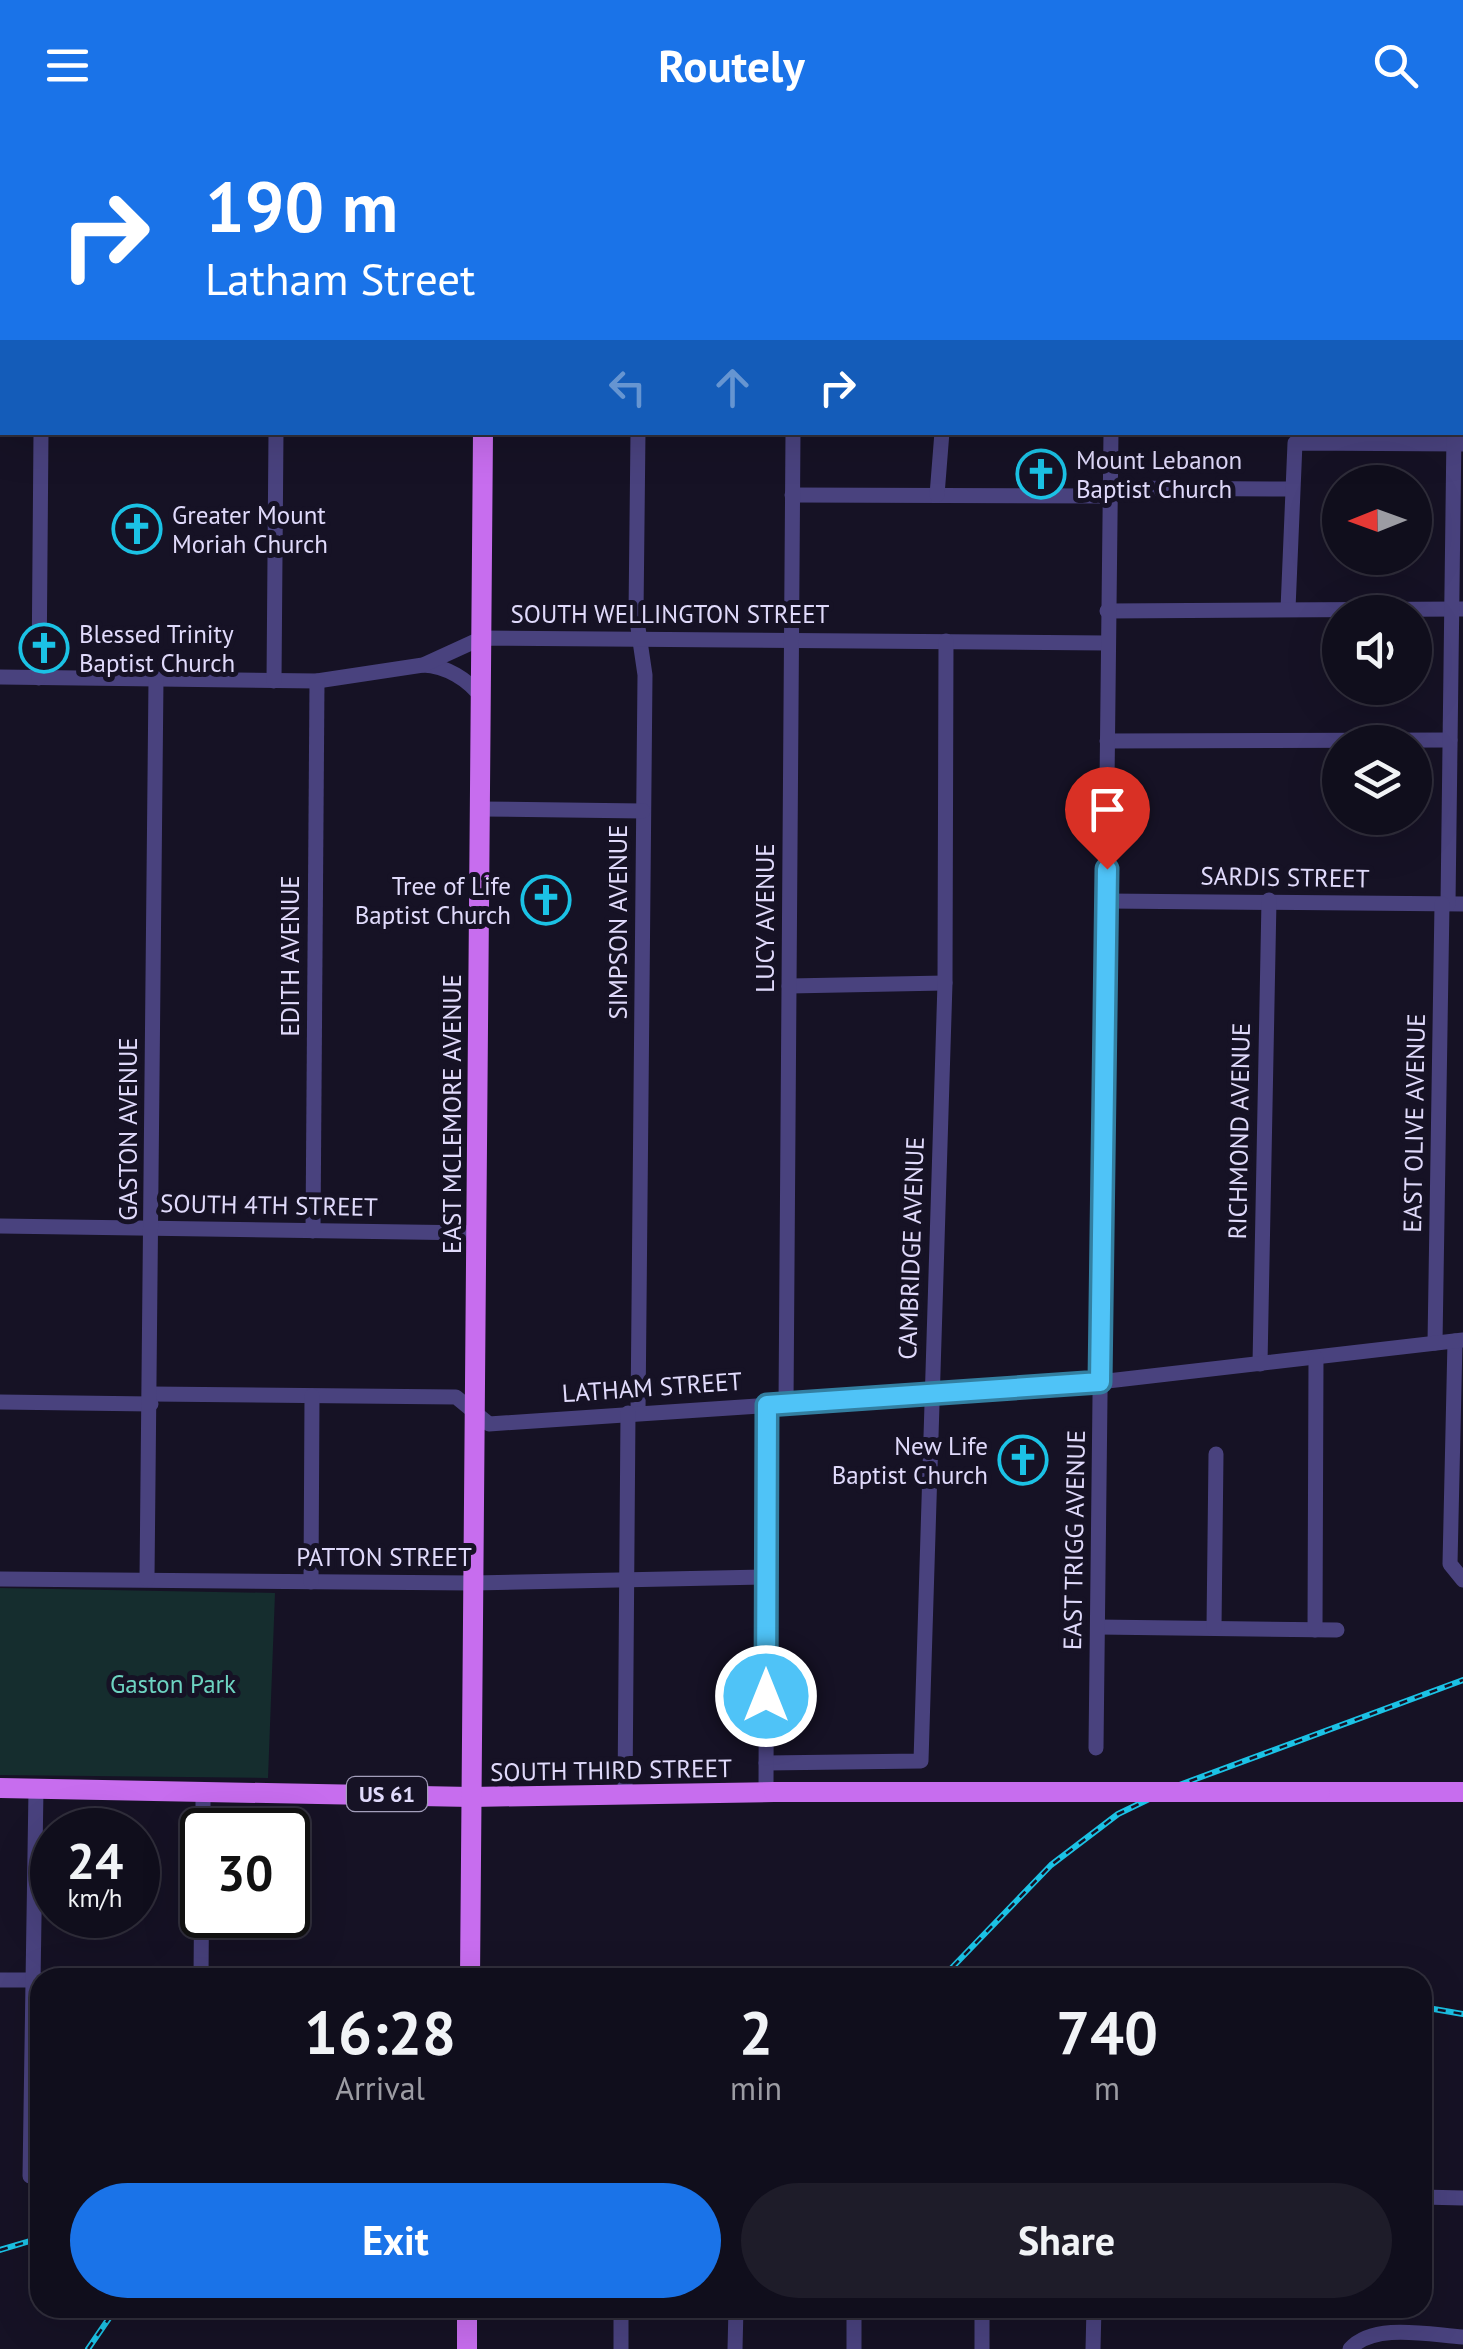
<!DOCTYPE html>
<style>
body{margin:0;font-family:"PT Sans",sans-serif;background:#1e1c29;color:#f1f3f6;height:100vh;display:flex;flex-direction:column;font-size:38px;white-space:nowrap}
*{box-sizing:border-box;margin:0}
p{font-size:32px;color:#9c9ca3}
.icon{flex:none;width:55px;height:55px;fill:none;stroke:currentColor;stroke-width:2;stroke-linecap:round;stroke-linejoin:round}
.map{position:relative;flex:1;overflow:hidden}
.sheet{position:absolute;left:30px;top:1838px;width:1402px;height:350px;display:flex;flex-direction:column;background:#100e1c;border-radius:30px;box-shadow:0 10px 40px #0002,0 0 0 2px #302e3b}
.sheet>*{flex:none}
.hud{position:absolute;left:0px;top:0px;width:1465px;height:305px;box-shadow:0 10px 40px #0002,0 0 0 2px #302e3b;background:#1a73e8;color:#fff;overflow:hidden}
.needle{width:65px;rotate:269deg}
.controls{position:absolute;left:1322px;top:335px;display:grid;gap:20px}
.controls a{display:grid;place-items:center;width:110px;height:110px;border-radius:50%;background:#100e1c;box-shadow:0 10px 40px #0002,0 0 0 2px #302e3b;font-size:50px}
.speed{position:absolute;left:30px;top:1678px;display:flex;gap:20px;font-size:50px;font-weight:700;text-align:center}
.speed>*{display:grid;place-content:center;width:130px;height:130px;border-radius:50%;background:#100e1c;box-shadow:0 10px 40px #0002,0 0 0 2px #302e3b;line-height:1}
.speed small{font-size:25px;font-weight:400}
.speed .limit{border:5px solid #111;border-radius:15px;background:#fff;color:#111}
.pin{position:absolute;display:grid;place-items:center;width:85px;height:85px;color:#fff;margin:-102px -42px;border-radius:50% 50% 50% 0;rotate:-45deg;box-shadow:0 0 10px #0007}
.pin .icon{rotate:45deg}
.me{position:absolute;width:110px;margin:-55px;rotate:0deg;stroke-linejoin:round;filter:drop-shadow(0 0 8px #0008)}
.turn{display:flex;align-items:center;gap:35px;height:210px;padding:0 40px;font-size:45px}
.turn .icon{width:130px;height:130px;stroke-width:2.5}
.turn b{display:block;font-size:70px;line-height:85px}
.lanes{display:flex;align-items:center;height:95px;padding:0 40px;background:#0003;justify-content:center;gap:50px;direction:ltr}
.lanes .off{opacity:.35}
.eta{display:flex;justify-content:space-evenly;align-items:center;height:170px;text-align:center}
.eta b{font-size:60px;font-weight:600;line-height:70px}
.primary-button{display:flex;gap:20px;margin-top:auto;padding:20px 40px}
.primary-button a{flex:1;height:115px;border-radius:60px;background:#1a73e8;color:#fff;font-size:40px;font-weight:600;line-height:115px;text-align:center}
.primary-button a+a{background:#1e1c29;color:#f1f3f6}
header{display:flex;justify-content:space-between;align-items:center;height:130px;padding:0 40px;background:#1a73e8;color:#fff;font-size:45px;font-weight:600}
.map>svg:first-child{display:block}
</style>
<header><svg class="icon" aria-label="menu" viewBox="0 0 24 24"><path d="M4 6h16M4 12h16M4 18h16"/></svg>Routely<svg class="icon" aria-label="search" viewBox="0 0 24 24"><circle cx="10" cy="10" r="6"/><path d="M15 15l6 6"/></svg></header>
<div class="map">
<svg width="1463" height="2219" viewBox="0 0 1463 2219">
<rect width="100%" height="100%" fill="#161225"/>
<!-- green -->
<path fill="#152d2e" d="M 0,1458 L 275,1463 L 268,1648 L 0,1645 Z"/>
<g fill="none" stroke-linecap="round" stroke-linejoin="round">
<!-- minor -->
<g stroke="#49427e" stroke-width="15">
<path d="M 496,0 L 907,0"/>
<path d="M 965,0 L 1078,2"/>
<path d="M 44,2 L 44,0"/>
<path d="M 278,2 L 278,0"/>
<path d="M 951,2 L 951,0"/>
<path d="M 1104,2 L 1111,2"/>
<path d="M 1349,2 L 1349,0"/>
<path d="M 1462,23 L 1463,23"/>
<path d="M 1462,186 L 1463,186"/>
<path d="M 638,302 L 636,484 L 645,545 L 638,1283"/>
<path d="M 1109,358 L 1292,359"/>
<path d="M 792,365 L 1109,366"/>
<path d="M 937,365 L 942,302"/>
<path d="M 1288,479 L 1295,313 L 1463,314"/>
<path d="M 1107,481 L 1463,479"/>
<path d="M 423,535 C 446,536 468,549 482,568"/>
<path d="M 0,547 L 317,551 L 423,535 L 482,508 L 1107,513"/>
<path d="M 39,548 L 41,302"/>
<path d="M 274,551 L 276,302"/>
<path d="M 1107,611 L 1450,610"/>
<path d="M 480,679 L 643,681"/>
<path d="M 1107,771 L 1463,774"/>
<path d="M 1448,774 L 1454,302"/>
<path d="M 789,856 L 945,853"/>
<path d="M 0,1096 L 476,1103"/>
<path d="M 313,1101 L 317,551"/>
<path d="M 1455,1211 L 1450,1434 L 1463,1450"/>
<path d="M 1435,1213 L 1442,774"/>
<path d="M 1260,1234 L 1269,770"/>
<path d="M 151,1264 L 456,1267 L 489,1294 L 1073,1255 L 1463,1210"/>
<path d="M 0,1272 L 151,1274"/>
<path d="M 786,1274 L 793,302"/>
<path d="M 0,1449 L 473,1453 L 767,1447"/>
<path d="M 147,1449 L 156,549"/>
<path d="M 311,1452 L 312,1266"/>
<path d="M 1098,1497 L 1337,1500"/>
<path d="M 1214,1498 L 1216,1324"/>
<path d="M 1315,1500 L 1316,1228"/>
<path d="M 1096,1618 L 1111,302"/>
<path d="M 766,1633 L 921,1631 L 945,853 L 946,511"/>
<path d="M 766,1662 L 767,1275"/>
<path d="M 625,1665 L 628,1283"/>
<path d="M 203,1700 L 203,1662"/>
<path d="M 201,1848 L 202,1719"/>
<path d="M 0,1850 L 40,1850"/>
<path d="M 30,2046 L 36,1659"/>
<path d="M 1422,2067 L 1463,2068"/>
<path d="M 621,2178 L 621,2219"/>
<path d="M 735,2219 L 736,2178"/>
<path d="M 854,2219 L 854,2178"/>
<path d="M 982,2219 L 982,2178"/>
<path d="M 1093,2219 L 1094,2178"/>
<path d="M 1350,2219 C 1374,2192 1430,2205 1463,2207"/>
</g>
<!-- major -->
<g stroke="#c76dee" stroke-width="20">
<path d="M 485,2 L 485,0"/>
<path d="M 0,1658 L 471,1667 L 774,1662"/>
<path d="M 1320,1662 L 1463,1662"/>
<path d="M 470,1848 L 483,302"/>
<path d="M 467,2219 L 467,2178"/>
</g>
<!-- rail casing -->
<g stroke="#1bc2e5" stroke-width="6">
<g id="rail">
<path d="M 942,1848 L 1051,1735 L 1118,1684 L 1174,1657 L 1463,1550"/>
<path d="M 1422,1877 L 1463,1884"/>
<path d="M 0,2120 L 40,2108"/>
<path d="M 88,2219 L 116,2178"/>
</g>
</g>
<!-- rail -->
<use href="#rail" stroke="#161225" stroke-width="2.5" stroke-dasharray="8" stroke-linecap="butt"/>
<!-- major-bridge -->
<path stroke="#c76dee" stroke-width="20" d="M 774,1662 L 1320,1662"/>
</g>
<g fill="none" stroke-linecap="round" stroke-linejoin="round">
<!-- route casing -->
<g stroke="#337fa1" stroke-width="25">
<path id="route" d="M 766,1566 L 767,1275 L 1100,1252 L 1107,739"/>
</g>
<!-- route -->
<use href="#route" stroke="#4fc3f7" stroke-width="18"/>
</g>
<!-- icons -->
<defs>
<g id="church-ring" transform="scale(2.5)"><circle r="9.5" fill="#161225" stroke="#1bc2e5" stroke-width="1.5"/><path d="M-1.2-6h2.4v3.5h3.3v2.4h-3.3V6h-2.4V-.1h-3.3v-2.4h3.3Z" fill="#1bc2e5"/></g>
</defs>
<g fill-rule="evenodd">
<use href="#church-ring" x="1041" y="344"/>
<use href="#church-ring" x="137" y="399"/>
<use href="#church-ring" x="44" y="518"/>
<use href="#church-ring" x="546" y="770"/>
<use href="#church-ring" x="1023" y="1330"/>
</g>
<g text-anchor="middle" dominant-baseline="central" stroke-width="10" stroke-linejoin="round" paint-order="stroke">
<!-- shield labels -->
<rect fill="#161225" stroke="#a39ebb" stroke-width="2.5" x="347" y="1647" width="80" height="34" rx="8"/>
<g font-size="22" font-weight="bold" fill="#e0dafb">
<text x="387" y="1664">US 61</text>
</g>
<!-- poi labels -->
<g font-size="25" fill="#e0dafb" stroke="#161225" text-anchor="start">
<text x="1076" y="330">Mount Lebanon<tspan x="1076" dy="29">Baptist Church</tspan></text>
<text x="172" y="385">Greater Mount<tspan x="172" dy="29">Moriah Church</tspan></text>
<text x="79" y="504">Blessed Trinity<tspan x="79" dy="29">Baptist Church</tspan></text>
<text x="511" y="756" text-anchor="end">Tree of Life<tspan x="511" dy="29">Baptist Church</tspan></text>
<text x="988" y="1316" text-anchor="end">New Life<tspan x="988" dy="29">Baptist Church</tspan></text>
</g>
<!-- street labels -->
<g font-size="25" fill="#e0dafb" stroke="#161225">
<text x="670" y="484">SOUTH WELLINGTON STREET</text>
<text transform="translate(1285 747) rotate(1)">SARDIS STREET</text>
<text transform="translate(765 788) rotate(-90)">LUCY AVENUE</text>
<text transform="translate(618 792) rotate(-90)">SIMPSON AVENUE</text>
<text transform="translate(290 826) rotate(-90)">EDITH AVENUE</text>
<text transform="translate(452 984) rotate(-90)">EAST MCLEMORE AVENUE</text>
<text transform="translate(1414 993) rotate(-89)">EAST OLIVE AVENUE</text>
<text transform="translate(128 999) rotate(-90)">GASTON AVENUE</text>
<text transform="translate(1239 1001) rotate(-89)">RICHMOND AVENUE</text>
<text transform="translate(269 1075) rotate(1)">SOUTH 4TH STREET</text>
<text transform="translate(911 1118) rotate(-88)">CAMBRIDGE AVENUE</text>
<text transform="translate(652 1257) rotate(-4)">LATHAM STREET</text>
<text transform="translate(1074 1410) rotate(-89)">EAST TRIGG AVENUE</text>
<text x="384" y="1427">PATTON STREET</text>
<text transform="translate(611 1640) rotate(-1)">SOUTH THIRD STREET</text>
</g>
<!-- park labels -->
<g font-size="25" fill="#6dd3c1" stroke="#161225">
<text x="173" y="1554">Gaston Park</text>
</g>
</g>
</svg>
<div class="controls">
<a><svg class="needle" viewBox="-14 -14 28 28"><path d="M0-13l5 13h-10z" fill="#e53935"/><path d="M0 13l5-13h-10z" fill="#9c9ca3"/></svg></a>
<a><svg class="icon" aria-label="sound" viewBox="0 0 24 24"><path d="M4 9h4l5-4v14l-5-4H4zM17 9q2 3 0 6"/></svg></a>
<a><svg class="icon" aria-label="layers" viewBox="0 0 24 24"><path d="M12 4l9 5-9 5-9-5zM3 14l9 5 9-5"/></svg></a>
</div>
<div class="speed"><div>24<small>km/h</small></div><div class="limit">30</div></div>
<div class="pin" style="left:1107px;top:739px;background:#d93025"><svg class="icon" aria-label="arrive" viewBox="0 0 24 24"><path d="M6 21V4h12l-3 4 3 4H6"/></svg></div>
<svg class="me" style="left:766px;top:1566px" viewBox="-20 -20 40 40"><circle r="17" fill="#4fc3f7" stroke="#fff" stroke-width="3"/><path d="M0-11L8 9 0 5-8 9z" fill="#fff"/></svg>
<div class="hud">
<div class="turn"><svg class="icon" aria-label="right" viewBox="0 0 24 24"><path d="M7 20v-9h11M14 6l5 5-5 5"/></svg><div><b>190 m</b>Latham Street</div></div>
<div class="lanes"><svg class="icon off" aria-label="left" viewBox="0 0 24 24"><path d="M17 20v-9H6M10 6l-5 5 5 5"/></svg><svg class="icon off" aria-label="ahead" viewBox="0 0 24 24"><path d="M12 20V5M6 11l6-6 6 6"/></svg><svg class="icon" aria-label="right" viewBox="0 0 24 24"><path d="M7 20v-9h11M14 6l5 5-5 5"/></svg></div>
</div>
<section class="sheet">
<div class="eta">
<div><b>16:28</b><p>Arrival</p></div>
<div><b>2</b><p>min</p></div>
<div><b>740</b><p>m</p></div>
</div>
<div class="primary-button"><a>Exit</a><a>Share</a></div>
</section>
</div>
